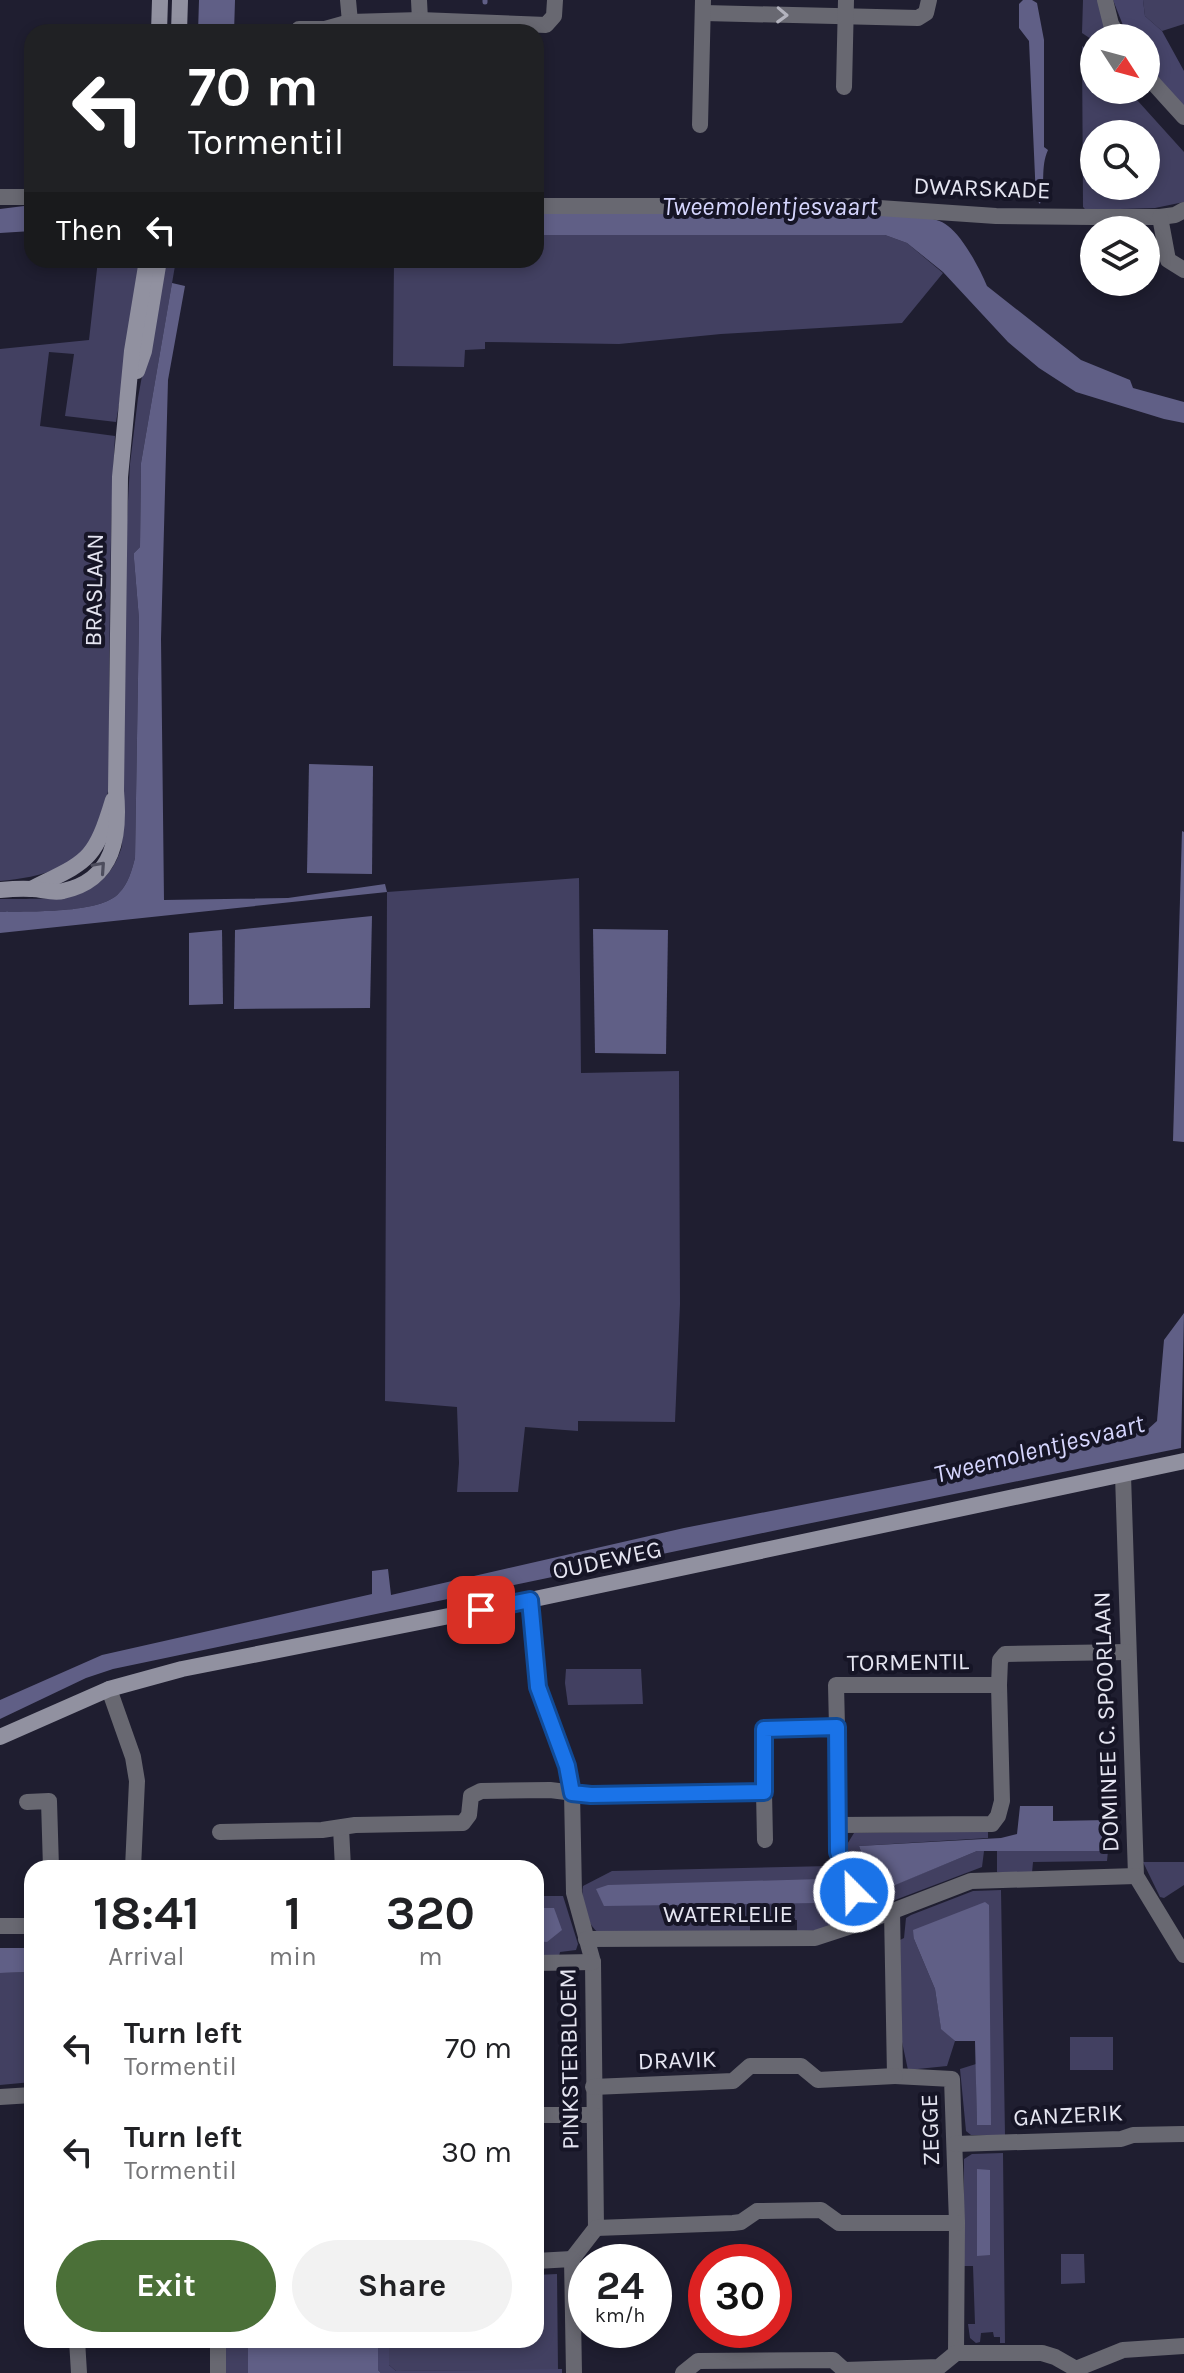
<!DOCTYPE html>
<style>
body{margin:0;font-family:Karla,sans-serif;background:#f2f2f2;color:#202124;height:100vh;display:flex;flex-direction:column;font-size:30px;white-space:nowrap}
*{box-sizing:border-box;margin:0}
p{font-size:26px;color:#757577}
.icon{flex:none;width:44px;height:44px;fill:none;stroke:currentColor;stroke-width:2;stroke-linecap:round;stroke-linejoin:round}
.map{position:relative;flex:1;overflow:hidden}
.sheet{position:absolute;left:24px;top:1860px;width:520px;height:488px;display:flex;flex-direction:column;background:#fff;border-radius:24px;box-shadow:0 4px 12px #0003}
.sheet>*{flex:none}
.hud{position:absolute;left:24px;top:24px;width:520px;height:244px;border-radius:24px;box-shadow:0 4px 12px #0003;background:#202124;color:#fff;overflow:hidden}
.needle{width:52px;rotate:126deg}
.buttons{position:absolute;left:1080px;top:24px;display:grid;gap:16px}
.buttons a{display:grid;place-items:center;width:80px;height:80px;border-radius:50%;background:#fff;box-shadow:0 4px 12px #0003;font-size:40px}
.speed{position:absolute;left:568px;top:2244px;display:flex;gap:16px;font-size:40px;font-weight:700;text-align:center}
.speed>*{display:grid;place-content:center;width:104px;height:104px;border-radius:50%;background:#fff;box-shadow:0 4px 12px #0003;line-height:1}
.speed small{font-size:20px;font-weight:400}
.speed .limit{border:12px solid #d22;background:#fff;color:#111}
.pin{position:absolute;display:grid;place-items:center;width:68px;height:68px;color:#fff;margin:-34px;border-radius:16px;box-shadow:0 4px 12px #0006}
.me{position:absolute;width:88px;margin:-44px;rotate:337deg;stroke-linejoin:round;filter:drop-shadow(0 0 6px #0008)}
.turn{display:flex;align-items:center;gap:28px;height:168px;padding:0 32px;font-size:36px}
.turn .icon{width:104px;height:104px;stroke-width:2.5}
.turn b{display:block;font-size:56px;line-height:68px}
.then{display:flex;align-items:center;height:76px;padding:0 32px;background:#0003;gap:16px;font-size:30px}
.eta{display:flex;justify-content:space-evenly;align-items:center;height:136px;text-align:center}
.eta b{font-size:48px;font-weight:700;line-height:56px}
.cta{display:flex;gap:16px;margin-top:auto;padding:16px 32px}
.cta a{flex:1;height:92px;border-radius:48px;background:#4b7038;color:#fff;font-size:32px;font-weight:700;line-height:92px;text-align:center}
.cta a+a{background:#f2f2f2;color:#202124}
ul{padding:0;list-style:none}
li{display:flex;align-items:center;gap:24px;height:104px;padding:0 32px}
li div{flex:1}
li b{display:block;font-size:30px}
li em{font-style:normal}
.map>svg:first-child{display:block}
</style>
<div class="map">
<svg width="1184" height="2373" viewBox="0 0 1184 2373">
<rect width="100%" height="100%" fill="#1f1e30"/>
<!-- green -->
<g fill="#424061" fill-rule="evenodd">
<path d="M 1083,0 L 1099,0 L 1106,32 L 1111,38 L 1094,38 L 1094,41 L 1082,33 Z"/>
<path d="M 1143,0 L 1184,0 L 1184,24 L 1162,31 L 1145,16 Z"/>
<path d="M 1082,46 L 1094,53 L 1094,90 L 1128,90 L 1184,152 L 1184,202 L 1155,208 L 1086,210 L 1083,207 ZM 1094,134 L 1146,134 L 1146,186 L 1094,186 Z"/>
<path d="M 536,235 L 885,235 L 907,243 L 943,273 L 902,323 L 721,334 L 619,344 L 485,342 L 485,349 L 465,350 L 464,367 L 393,366 L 394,260 L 536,260 Z"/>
<path d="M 98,260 L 144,260 L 116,422 L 65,416 L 74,354 L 49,352 L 40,426 L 115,436 C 110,521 110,607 109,692 C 109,727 114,795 100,826 C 81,868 42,877 0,881 L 0,349 L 89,340 Z"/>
<path d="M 163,260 L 176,260 L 141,463 L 140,547 L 134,553 L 134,559 L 139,619 L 135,858 C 132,870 128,884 119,893 C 101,914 28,911 0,912 L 0,899 C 51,898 104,906 122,846 L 126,539 L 130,464 L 138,398 Z"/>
<path d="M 579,878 L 581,1073 L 679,1071 L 680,1304 L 675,1422 L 578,1421 L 578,1431 L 525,1427 L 518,1492 L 457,1492 L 459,1463 L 457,1407 L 385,1401 L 387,892 Z"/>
<path d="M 566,1669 L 641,1669 L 643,1704 L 568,1705 L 565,1683 Z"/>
<path d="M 988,1831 L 988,1838 L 859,1846 L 877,1892 L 977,1851 L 984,1851 L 982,1867 L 874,1908 L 867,1904 L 846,1846 L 854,1833 Z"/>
<path d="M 997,1851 L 1108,1851 L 1107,1861 L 1033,1862 L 1032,1873 L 997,1872 Z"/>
<path d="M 1143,1862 L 1184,1862 L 1184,1885 L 1164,1898 L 1160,1897 Z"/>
<path d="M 831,1866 L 830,1870 L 834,1881 L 842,1879 L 852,1914 C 841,1929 815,1931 797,1931 L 797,1920 L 750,1920 L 750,1931 L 599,1933 C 587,1925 580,1900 583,1886 L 612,1871 Z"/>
<path d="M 1001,1890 L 1005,2135 L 971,2135 L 966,2131 L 960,2069 L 976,2064 L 977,2125 L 989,1905 L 914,1939 L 935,1989 L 941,2028 L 955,2041 L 947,2066 L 908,2070 L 902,2042 L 900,1940 L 904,1938 L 906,1918 L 911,1915 L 973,1891 Z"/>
<path d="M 536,1896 L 563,1896 L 578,1944 L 576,1950 L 560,1952 L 559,1956 L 536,1956 Z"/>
<path d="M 32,1972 L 32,2082 L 0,2085 L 0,1973 Z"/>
<rect x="1070" y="2037" width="43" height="33"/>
<path d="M 1003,2153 L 1005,2343 L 1000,2343 L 1000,2337 L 994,2337 L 993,2332 L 981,2333 L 980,2342 L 976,2343 L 970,2338 L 968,2324 L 975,2324 L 973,2266 L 964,2266 L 964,2159 L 972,2154 Z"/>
<path d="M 1061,2254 L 1084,2254 L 1085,2283 L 1061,2284 Z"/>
<path d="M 557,2274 L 558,2370 L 396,2371 L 389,2365 L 389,2340 L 536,2340 L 536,2275 Z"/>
<path d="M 225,2340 L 248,2340 L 248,2373 L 226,2373 Z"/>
</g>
<!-- forest -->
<g fill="#464469">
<path d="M 1113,0 L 1143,0 L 1145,16 L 1162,31 L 1184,71 L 1184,108 L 1146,66 L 1146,38 L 1128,38 Z"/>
<path d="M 378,2340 L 389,2340 L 389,2365 L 396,2371 L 562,2369 L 562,2373 L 381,2373 L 378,2370 Z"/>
</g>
<!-- water -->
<g fill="#605f86">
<path d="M 199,0 L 235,0 L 234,32 L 198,32 Z"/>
<path d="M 1023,0 L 1032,0 L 1037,3 L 1044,40 L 1044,147 L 1048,150 C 1040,167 1046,186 1040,204 L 1036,199 L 1029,41 L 1019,28 L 1019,4 Z"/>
<path d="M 32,205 L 32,231 L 0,233 L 0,209 Z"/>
<path d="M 536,210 L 790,212 L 924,216 C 932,219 941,220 948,226 C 963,237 980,269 987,286 L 1081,360 L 1130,380 L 1133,388 L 1184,402 L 1184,423 L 1164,419 L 1076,392 L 1039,368 L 1008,342 L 943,272 L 907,243 L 885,235 L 536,235 Z"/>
<path d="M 172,283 L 185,286 L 168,380 L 161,639 L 164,900 L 288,898 L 385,884 L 387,892 L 0,933 L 0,912 C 28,911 101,914 119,893 C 128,884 132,870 135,858 L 139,619 L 134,559 L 134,553 L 140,547 L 141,463 Z"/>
<path d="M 309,764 L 373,766 L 372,874 L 307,873 Z"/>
<path d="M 1182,831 L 1184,832 L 1184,1142 L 1173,1141 Z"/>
<path d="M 372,916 L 370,1008 L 234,1009 L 235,930 Z"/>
<path d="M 593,929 L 668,930 L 666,1054 L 595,1053 Z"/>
<path d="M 222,930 L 223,1004 L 189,1005 L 189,933 Z"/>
<path d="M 1184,1313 L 1181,1448 L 782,1529 L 113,1669 L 86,1678 L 0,1719 L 0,1700 L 102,1655 L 372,1594 L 372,1571 L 388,1569 L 391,1595 L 684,1528 L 1056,1455 L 1147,1430 L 1157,1421 L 1164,1340 Z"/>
<path d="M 1020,1806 L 1053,1806 L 1053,1821 L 1108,1820 L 1108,1851 L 977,1851 L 876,1893 L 859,1846 L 1001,1838 L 1017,1834 Z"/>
<path d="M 821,1879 L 825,1879 L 834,1894 L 817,1903 L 604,1906 L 596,1889 L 608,1885 Z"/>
<path d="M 985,1902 L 989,1905 L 991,2125 L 977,2125 L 975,2041 L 955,2041 L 941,2029 L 935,1989 L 914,1939 L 913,1930 Z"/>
<path d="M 536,1908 L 554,1908 L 562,1930 L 547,1942 L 536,1941 Z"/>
<path d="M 0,1948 L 32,1948 L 32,1972 L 0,1973 Z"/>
<path d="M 977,2169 L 990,2170 L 990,2255 L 977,2256 Z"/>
<path d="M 248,2340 L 378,2340 L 378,2370 L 381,2373 L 248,2373 Z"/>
</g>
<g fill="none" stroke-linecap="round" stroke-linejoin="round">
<!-- stream -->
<path stroke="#605f86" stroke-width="5" d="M 485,2 L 485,0"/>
<!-- street -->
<g stroke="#686871" stroke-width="16">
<path d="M 348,0 L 350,22"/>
<path d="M 419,0 L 420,20"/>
<path d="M 1105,0 L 1111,24 L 1120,38"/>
<path d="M 704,13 L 918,18 L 926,13 L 929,0"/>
<path d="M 299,29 L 325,29 L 350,22 L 420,20 L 546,25 L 554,16 L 555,0"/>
<path d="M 1146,75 L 1184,117"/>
<path d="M 844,87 L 846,0"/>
<path d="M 700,125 L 703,0"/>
<path d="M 0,197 L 32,197"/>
<path d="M 536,206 L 850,206 L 996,216 L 1094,217 L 1160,217 L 1175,215 L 1184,210"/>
<path d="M 1160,217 L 1168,260 L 1184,270"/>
<path d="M 1123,1475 L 1136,1876 L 1184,1955"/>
<path d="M 530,1600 L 538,1687 L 567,1766 L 572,1793 L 574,1893 L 593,1962 L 596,2228 L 572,2259 L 574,2373"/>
<path d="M 109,1689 L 133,1757 L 137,1781 L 133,1868"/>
<path d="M 837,1727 L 838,1852 L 867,1921 L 971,1881 L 1136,1876"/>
<path d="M 764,1792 L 765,1840"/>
<path d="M 27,1802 L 49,1801 L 51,1868"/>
<path d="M 837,1825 L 992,1824 L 998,1816 L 1002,1801 L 999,1685"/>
<path d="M 341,1828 L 343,1868"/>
<path d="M 220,1832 L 322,1830 L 355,1825 L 463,1823 L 469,1815 L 471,1796 L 481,1791 L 550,1790 L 591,1795 L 764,1792 L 764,1729 L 837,1727 L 836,1685 L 999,1685 L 1000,1660 L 1005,1654 L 1128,1652"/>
<path d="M 892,1911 L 895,2076 L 952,2079 L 957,2223 L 956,2353"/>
<path d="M 0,1926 L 32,1926"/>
<path d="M 586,1939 L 815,1938 L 867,1921"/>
<path d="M 536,1963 L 593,1962"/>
<path d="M 593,2087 L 733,2081 L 750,2066 L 801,2066 L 818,2080 L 895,2076"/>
<path d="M 0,2097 L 32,2095"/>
<path d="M 536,2115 L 594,2115"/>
<path d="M 955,2144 L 1121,2139 L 1133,2135 L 1184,2134"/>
<path d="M 596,2228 L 733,2223 L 741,2222 L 757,2211 L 821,2210 L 839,2223 L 957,2223"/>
<path d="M 536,2261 L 572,2259"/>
<path d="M 77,2340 L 79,2373"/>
<path d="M 218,2340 L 218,2373"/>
<path d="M 683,2373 L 698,2361 L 833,2360 L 844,2370 L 939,2367 L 956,2353 L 1042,2353 L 1055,2357 L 1076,2369 L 1123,2350 L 1184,2346"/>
</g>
<!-- secondary -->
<g stroke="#9191a0" stroke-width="16">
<path d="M 159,32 L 160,0"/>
<path d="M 179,32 L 180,0"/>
<path d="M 137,371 L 144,351 L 159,260"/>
<path d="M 31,889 C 87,861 94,863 113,800"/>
<path d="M 0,890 C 10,889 21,888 32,889 C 42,889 53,894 63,891 C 115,880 120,835 116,791 L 120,477 L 132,351 L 147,260"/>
<path d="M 0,1737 L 109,1689 L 182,1669 L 530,1600 L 1184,1461"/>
</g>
</g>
<!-- one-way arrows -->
<defs><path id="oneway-chevron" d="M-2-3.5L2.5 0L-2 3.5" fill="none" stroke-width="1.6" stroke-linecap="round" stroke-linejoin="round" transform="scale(2)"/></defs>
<use stroke="#b3b3be" href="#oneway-chevron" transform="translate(782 15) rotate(2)"/>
<use stroke="#4d4d5d" href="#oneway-chevron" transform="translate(100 867) rotate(-48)"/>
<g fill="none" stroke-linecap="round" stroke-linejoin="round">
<!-- route casing -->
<g stroke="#114b97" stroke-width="20">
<path id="route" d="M 481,1610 L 530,1600 L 538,1687 L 567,1766 L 572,1793 L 591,1795 L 764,1792 L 764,1729 L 837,1727 L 838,1852 L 854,1892"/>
</g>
<!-- route -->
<use href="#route" stroke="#1a73e8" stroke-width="14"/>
</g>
<g text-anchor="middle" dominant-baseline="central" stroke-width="8" stroke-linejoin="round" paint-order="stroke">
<!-- street labels -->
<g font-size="24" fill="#e5e5f1" stroke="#161526">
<text transform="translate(982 188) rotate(2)">DWARSKADE</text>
<text transform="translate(94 590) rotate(-89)">BRASLAAN</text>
<text transform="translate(607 1560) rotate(-12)">OUDEWEG</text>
<text transform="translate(908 1662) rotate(-1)">TORMENTIL</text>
<text transform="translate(1106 1722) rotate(-92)">DOMINEE C. SPOORLAAN</text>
<text x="728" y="1914">WATERLELIE</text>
<text transform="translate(569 2059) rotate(-91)">PINKSTERBLOEM</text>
<text transform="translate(677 2060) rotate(-2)">DRAVIK</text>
<text transform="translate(1068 2115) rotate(-3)">GANZERIK</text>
<text transform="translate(930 2130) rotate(-92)">ZEGGE</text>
</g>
<!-- water labels -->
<g font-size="26" font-style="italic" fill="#d6d6fe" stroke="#161526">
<text x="770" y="206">Tweemolentjesvaart</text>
<text transform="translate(1039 1449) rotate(-14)">Tweemolentjesvaart</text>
</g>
</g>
</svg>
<div class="buttons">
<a><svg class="needle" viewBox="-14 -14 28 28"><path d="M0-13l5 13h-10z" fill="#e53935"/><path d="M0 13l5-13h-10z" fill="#757577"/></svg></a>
<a><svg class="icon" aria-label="search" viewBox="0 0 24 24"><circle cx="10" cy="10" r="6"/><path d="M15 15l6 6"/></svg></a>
<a><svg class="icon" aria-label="layers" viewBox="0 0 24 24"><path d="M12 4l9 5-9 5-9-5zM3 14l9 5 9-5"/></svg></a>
</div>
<div class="speed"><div>24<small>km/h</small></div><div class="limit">30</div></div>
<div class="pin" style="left:481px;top:1610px;background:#d93025"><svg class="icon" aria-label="arrive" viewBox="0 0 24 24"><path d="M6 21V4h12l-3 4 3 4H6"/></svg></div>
<svg class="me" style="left:854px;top:1892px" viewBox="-20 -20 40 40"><circle r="17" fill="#1a73e8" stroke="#fff" stroke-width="3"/><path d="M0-11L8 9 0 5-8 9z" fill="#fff"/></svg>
<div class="hud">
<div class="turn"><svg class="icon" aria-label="left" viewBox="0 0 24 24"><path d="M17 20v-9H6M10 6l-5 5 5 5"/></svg><div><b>70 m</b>Tormentil</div></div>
<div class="then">Then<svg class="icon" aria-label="left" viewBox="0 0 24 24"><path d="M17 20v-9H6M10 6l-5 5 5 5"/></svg></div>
</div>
<section class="sheet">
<div class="eta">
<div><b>18:41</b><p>Arrival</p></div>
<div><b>1</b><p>min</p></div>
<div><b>320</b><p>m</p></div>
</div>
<ul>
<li><svg class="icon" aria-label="left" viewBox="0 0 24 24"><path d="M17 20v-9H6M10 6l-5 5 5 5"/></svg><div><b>Turn left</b><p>Tormentil</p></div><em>70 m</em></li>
<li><svg class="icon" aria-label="left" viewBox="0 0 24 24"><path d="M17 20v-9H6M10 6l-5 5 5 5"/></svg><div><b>Turn left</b><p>Tormentil</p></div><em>30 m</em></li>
</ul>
<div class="cta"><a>Exit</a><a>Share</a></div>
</section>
</div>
